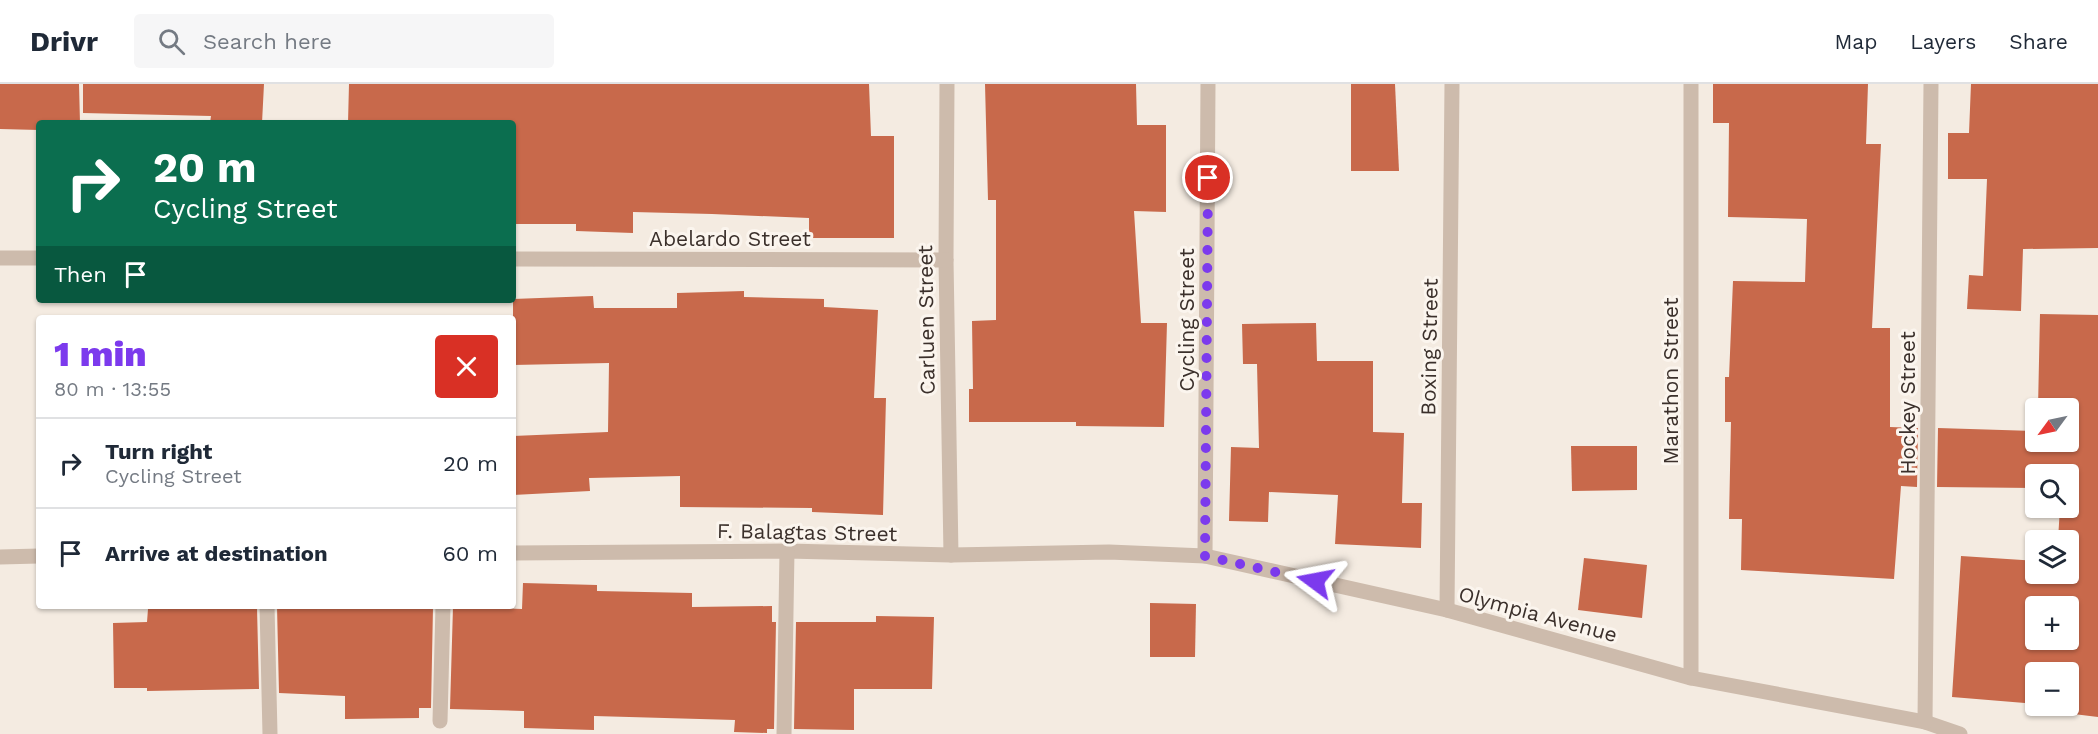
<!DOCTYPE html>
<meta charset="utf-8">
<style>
body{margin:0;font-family:"Work Sans",sans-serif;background:#f6f6f7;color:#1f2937;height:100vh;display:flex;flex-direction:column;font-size:22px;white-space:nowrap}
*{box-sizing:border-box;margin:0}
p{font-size:20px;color:#747a83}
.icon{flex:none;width:33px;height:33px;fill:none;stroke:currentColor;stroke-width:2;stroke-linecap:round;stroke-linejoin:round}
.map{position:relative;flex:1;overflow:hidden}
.panel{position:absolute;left:36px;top:231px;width:480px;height:294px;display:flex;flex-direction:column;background:#fff;border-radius:6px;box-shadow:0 2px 4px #0004}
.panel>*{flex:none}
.banner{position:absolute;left:36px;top:36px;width:480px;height:183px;border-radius:6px;box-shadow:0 2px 4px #0004;background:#0b6e4f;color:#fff;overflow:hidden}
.needle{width:39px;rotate:237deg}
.fabs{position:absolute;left:2025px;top:314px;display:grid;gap:12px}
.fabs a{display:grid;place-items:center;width:54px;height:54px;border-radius:6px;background:#fff;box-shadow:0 2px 4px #0004;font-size:30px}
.pin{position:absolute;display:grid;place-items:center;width:51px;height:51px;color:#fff;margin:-26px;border:3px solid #fff;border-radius:50%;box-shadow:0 2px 6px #0007}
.me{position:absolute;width:66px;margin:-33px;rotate:283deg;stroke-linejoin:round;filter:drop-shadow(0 0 4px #0008)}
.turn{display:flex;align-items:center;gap:21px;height:126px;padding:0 18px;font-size:27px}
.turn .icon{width:78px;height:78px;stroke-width:2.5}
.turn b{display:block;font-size:42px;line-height:51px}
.then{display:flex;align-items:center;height:57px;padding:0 18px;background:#0003;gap:12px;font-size:22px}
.round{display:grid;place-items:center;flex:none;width:63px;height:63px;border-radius:6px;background:#f6f6f7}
.headline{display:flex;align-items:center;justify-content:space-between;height:102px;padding:0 18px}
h1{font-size:36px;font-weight:800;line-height:45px;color:#7c3aed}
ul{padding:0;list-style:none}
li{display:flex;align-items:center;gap:18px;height:90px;padding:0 18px;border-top:2px solid #e0e1e3}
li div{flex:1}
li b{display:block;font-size:22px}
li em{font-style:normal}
header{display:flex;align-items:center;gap:36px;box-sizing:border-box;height:84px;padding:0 30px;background:#fff;border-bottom:2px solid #e0e1e3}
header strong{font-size:28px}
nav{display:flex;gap:33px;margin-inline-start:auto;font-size:21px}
.search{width:420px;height:54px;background:#f6f6f7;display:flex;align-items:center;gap:15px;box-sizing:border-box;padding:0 21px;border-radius:6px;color:#747a83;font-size:22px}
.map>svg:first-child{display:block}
</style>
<header>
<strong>Drivr</strong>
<div class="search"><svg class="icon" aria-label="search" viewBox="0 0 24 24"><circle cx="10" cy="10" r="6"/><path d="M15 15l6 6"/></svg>Search here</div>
<nav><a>Map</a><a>Layers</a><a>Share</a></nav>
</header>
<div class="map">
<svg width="2098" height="650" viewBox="0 0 2098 650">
<rect width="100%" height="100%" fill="#f4ebe1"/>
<!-- building -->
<g fill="#c8694b" fill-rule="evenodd">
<path d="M 0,0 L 79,0 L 80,39 L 39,39 L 39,46 L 0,45 Z"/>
<path d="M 83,0 L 264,0 L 262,39 L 210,39 L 211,32 L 83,29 Z"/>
<path d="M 349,0 L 869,0 L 871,52 L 894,52 L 894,154 L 809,154 L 809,134 L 712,130 L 633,128 L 633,149 L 576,147 L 576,140 L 513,140 L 513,39 L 348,39 Z"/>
<path d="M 985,0 L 1136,0 L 1137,41 L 1166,41 L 1166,128 L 1134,127 L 1141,239 L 1167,239 L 1164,343 L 1076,342 L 1076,338 L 969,338 L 969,305 L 973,305 L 972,237 L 996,236 L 996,116 L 988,116 Z"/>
<path d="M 1351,0 L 1395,0 L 1399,87 L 1351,87 Z"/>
<path d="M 1713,0 L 1868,0 L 1866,60 L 1881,60 L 1872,244 L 1890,244 L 1890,343 L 1918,344 L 1917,403 L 1901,402 L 1894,495 L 1741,486 L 1742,435 L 1729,435 L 1731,338 L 1725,338 L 1725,293 L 1729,293 L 1733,197 L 1805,198 L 1807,135 L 1728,133 L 1729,39 L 1713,39 Z"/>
<path d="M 1971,0 L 2098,0 L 2098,164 L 2023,165 L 2021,227 L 1967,225 L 1969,191 L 1983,192 L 1987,95 L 1948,95 L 1948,49 L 1969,49 Z"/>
<path d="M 744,207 L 744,213 L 824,215 L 824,223 L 878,226 L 874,314 L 886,314 L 883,431 L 812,428 L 812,424 L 680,423 L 680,392 L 589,394 L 590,407 L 513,411 L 513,352 L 608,348 L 609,279 L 513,281 L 513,215 L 593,212 L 594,224 L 677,224 L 677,209 Z"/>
<path d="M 2040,230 L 2098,231 L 2098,633 L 2041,626 L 2041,621 L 2068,621 L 2068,588 L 2036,588 L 2036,620 L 1952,613 L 1961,472 L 2036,477 L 2036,489 L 2068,489 L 2068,456 L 2058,456 L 2060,423 L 2068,423 L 2068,390 L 2036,390 L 2036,404 L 1937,403 L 1938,344 L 2036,347 L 2036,357 L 2068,357 L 2068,324 L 2038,324 ZM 2036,522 L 2068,522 L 2068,555 L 2036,555 Z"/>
<path d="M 1316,239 L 1317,277 L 1373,277 L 1373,348 L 1404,349 L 1402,419 L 1422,419 L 1421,464 L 1335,460 L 1338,411 L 1269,408 L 1268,438 L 1229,437 L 1231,363 L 1259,364 L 1257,280 L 1243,280 L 1242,240 Z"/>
<path d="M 1571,362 L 1637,362 L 1637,406 L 1572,407 Z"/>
<path d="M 1584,474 L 1647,481 L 1642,534 L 1578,526 Z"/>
<path d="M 523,499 L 597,501 L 597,507 L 692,509 L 692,523 L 772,522 L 772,538 L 776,538 L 774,645 L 767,645 L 767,649 L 734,648 L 735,636 L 594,632 L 594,646 L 524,644 L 524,627 L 450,625 L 453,523 L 522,525 Z"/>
<path d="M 1150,519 L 1196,520 L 1195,573 L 1150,573 Z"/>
<path d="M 277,522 L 433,523 L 431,624 L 419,624 L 419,634 L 345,635 L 345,612 L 279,609 Z"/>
<path d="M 257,524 L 259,605 L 147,607 L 147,604 L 114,604 L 113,539 L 147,538 L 148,525 Z"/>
<path d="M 876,532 L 934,533 L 932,605 L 854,605 L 854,646 L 794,645 L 796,538 L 876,538 Z"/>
</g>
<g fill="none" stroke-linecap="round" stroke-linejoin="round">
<!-- street -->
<g stroke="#cdbbac" stroke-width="15">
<path d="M 947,0 L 946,176 L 951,471"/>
<path d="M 0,174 L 39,174"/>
<path d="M 513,175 L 946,176"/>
<path d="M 513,469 L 787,467 L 951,471 L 1109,468 L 1205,472 L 1447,526 L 1691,594 L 1925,638 L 1960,650"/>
<path d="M 1205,472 L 1208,0"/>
<path d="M 0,473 L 39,472"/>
<path d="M 267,522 L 270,650"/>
<path d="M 1447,526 L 1452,0"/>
<path d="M 1691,594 L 1691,0"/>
<path d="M 440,637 L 443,522"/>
<path d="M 1925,638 L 1931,0"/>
<path d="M 784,650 L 787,467"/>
</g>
</g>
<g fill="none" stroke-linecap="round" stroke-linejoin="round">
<!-- route -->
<path stroke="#7c3aed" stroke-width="10" stroke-dasharray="0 18" d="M 1208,94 L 1205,472 L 1315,497"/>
</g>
<g text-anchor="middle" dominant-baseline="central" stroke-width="6" stroke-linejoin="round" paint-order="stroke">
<!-- street labels -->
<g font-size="21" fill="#3b302b" stroke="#fbf5ee">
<text x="730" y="154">Abelardo Street</text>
<text transform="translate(926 236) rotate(-91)">Carluen Street</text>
<text transform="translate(1186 236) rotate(-90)">Cycling Street</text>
<text transform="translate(1429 263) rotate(-89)">Boxing Street</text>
<text transform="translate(1670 297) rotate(-90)">Marathon Street</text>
<text transform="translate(1907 319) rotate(-90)">Hockey Street</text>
<text transform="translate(807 448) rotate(1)">F. Balagtas Street</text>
<text transform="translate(1538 530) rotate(15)">Olympia Avenue</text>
</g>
</g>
</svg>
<div class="fabs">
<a><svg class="needle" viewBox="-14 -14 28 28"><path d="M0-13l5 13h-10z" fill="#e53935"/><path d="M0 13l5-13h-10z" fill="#747a83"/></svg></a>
<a><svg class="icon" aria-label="search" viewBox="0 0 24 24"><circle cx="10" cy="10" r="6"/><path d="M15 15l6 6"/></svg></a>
<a><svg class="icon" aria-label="layers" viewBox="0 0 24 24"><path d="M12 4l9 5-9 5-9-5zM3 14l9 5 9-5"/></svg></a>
<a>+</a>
<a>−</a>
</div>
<div class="pin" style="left:1208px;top:94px;background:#d93025"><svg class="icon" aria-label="arrive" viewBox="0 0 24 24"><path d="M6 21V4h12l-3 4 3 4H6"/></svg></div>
<svg class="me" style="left:1315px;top:497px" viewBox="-20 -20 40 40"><path d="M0-17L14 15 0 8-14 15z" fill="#7c3aed" stroke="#fff" stroke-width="4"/></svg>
<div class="banner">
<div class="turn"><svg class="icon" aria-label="right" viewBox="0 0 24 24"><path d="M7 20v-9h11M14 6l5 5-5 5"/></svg><div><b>20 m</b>Cycling Street</div></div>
<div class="then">Then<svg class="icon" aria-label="arrive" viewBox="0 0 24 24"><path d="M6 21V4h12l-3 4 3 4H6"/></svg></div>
</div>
<section class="panel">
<div class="headline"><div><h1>1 min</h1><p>80 m · 13:55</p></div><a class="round" style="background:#d93025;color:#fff"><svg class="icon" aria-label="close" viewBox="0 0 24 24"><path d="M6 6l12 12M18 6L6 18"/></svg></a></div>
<ul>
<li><svg class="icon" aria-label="right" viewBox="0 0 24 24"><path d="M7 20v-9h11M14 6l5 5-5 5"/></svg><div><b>Turn right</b><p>Cycling Street</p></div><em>20 m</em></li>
<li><svg class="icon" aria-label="arrive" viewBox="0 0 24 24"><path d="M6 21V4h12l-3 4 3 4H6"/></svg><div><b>Arrive at destination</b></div><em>60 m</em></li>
</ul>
</section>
</div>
